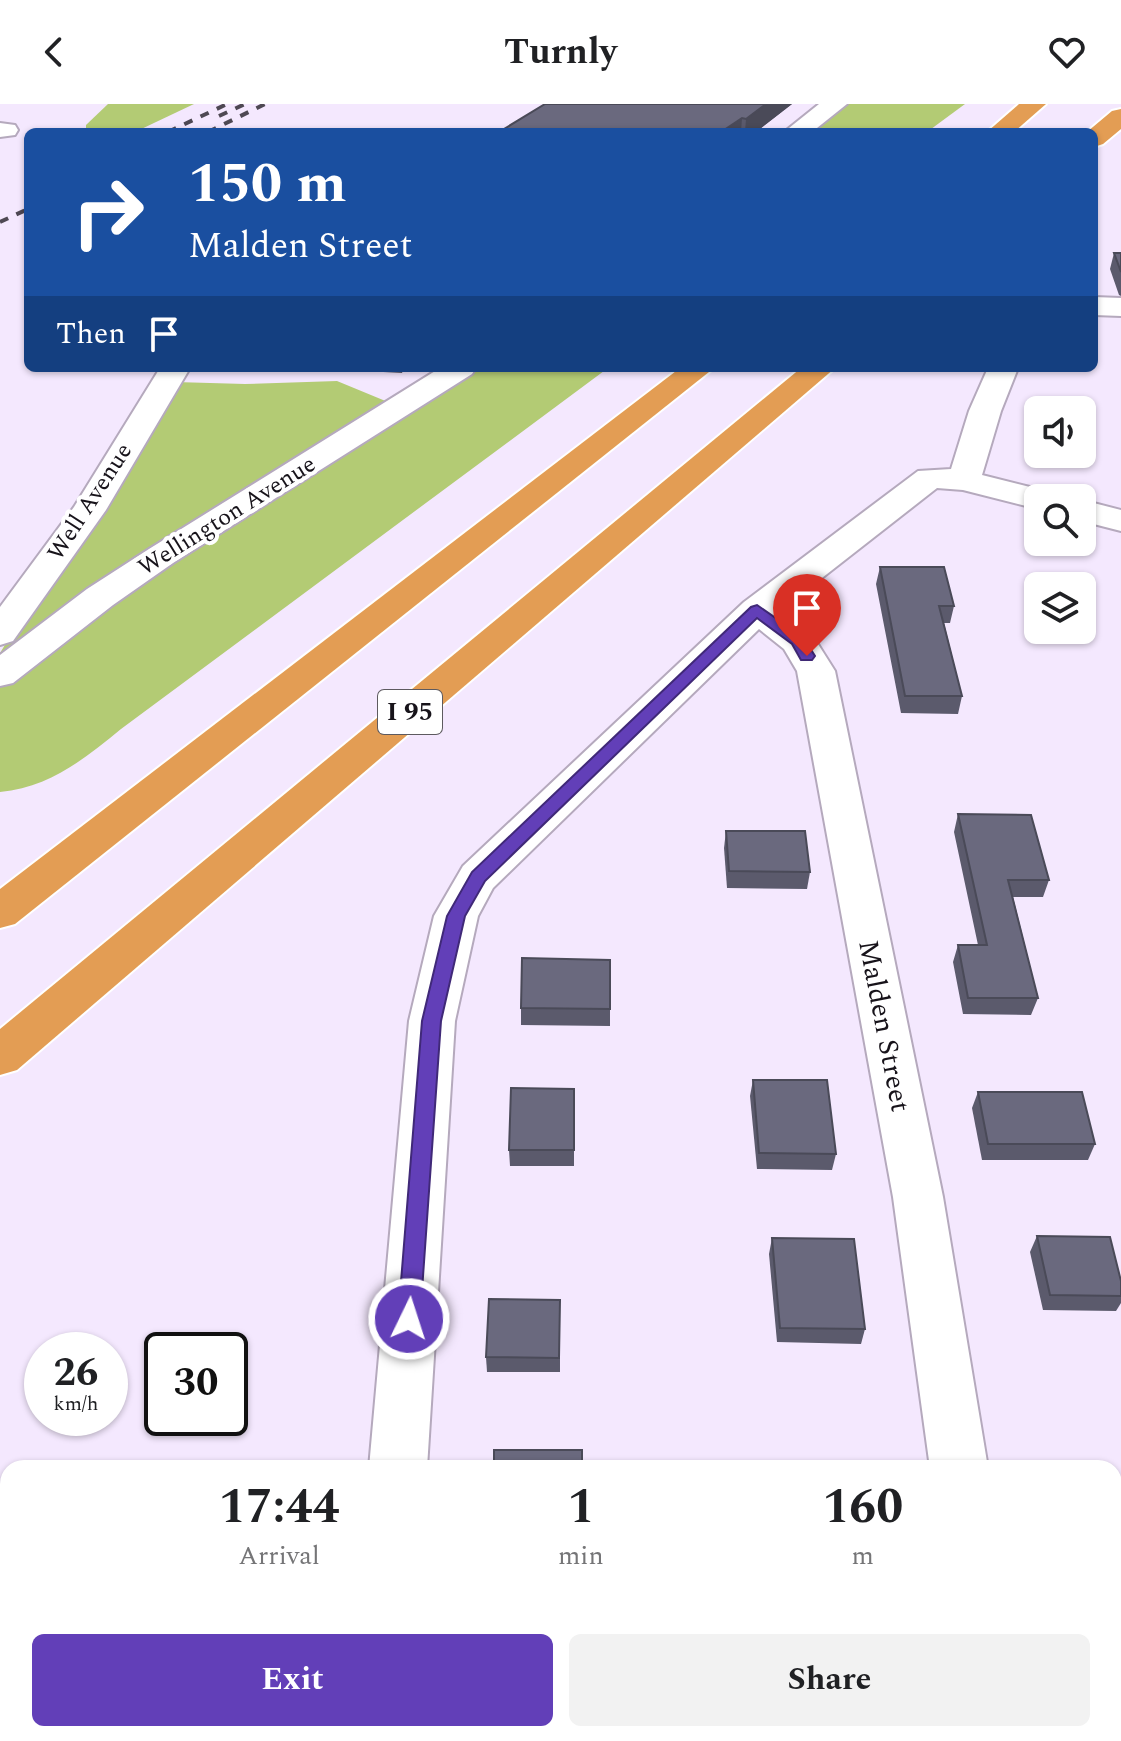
<!DOCTYPE html>
<style>
body{margin:0;font-family:Spectral,serif;background:#f2f2f2;color:#202124;height:100vh;display:flex;flex-direction:column;font-size:30px;white-space:nowrap}
*{box-sizing:border-box;margin:0}
p{font-size:26px;color:#757577}
.icon{flex:none;width:44px;height:44px;fill:none;stroke:currentColor;stroke-width:2;stroke-linecap:round;stroke-linejoin:round}
.map{position:relative;flex:1;overflow:hidden}
.panel{position:absolute;left:0px;top:1356px;width:1122px;height:282px;display:flex;flex-direction:column;background:#fff;border-radius:24px 24px 0 0;box-shadow:0 2px 6px #0004}
.panel>*{flex:none}
.hud{position:absolute;left:24px;top:24px;width:1074px;height:244px;border-radius:12px;box-shadow:0 2px 6px #0004;background:#1a4fa0;color:#fff;overflow:hidden}
.tools{position:absolute;left:1024px;top:292px;display:grid;gap:16px}
.tools a{display:grid;place-items:center;width:72px;height:72px;border-radius:12px;background:#fff;box-shadow:0 2px 6px #0004;font-size:40px}
.speed{position:absolute;left:24px;top:1228px;display:flex;gap:16px;font-size:40px;font-weight:700;text-align:center}
.speed>*{display:grid;place-content:center;width:104px;height:104px;border-radius:50%;background:#fff;box-shadow:0 2px 6px #0004;line-height:1}
.speed small{font-size:20px;font-weight:400}
.speed .limit{border:4px solid #111;border-radius:12px;background:#fff;color:#111}
.pin{position:absolute;display:grid;place-items:center;width:68px;height:68px;color:#fff;margin:-82px -34px;border-radius:50% 50% 50% 0;rotate:-45deg;box-shadow:0 0 8px #0007}
.pin .icon{rotate:45deg}
.me{position:absolute;width:88px;margin:-44px;rotate:4deg;stroke-linejoin:round;filter:drop-shadow(0 0 6px #0008)}
.turn{display:flex;align-items:center;gap:28px;height:168px;padding:0 32px;font-size:36px}
.turn .icon{width:104px;height:104px;stroke-width:2.5}
.turn b{display:block;font-size:56px;line-height:68px}
.then{display:flex;align-items:center;height:76px;padding:0 32px;background:#0003;gap:16px;font-size:30px}
.eta{display:flex;justify-content:space-evenly;align-items:center;height:136px;text-align:center}
.eta b{font-size:48px;font-weight:700;line-height:56px}
.action{display:flex;gap:16px;margin-top:auto;padding:16px 32px}
.action a{flex:1;height:92px;border-radius:12px;background:#623fb8;color:#fff;font-size:32px;font-weight:700;line-height:92px;text-align:center}
.action a+a{background:#f2f2f2;color:#202124}
header{display:flex;justify-content:space-between;align-items:center;height:104px;padding:0 32px;background:#fff;font-size:36px;font-weight:700}
.map>svg:first-child{display:block}
</style>
<header><svg class="icon" aria-label="back" viewBox="0 0 24 24"><path d="M15 5l-7 7 7 7"/></svg>Turnly<svg class="icon" aria-label="heart" viewBox="0 0 24 24"><path d="M12 20l-8-8c-3-5 5-10 8-4 3-6 11-1 8 4z"/></svg></header>
<div class="map">
<svg width="1121" height="1637" viewBox="0 0 1121 1637">
<rect width="100%" height="100%" fill="#f4e8fe"/>
<!-- forest -->
<g fill="#b3cb74">
<path d="M 108,0 L 194,0 L 135,28 L 86,28 L 86,21 Z"/>
<path d="M 833,0 L 965,0 L 927,28 L 794,28 Z"/>
<path d="M 463,264 L 608,264 L 121,625 C 83,656 50,683 0,688 L 0,549 L 68,438 L 175,278 L 245,280 L 337,277 L 400,303 Z"/>
</g>
<g fill="none" stroke-linecap="round" stroke-linejoin="round">
<!-- minor casing -->
<g stroke="#b5a9bd" stroke-width="4">
<g id="minor">
<path d="M 819,0 L 847,0 L 812,28 L 784,28 Z"/>
<path d="M 0,19 L 15,21 L 18,26 L 15,31 L 0,33 Z"/>
<path d="M 1094,193 L 1121,194 L 1121,212 L 1094,211 Z"/>
<path d="M 160,264 L 190,264 L 106,406 L 13,537 L 0,541 L 0,503 L 74,403 Z"/>
<path d="M 440,264 L 476,264 L 472,270 L 173,459 L 113,501 L 13,579 L 0,582 L 0,551 L 87,485 L 149,445 Z"/>
<path d="M 988,264 L 1018,264 L 1001,307 L 982,371 L 1050,388 L 1054,394 L 1038,394 L 1038,405 L 963,386 L 937,384 L 781,506 L 811,529 L 835,567 L 943,1093 L 988,1364 L 930,1364 L 893,1093 L 797,567 L 784,545 L 759,525 L 493,784 L 478,812 L 455,917 L 427,1364 L 369,1364 L 409,917 L 434,812 L 463,762 L 744,498 L 918,367 L 951,365 L 969,307 Z"/>
<path d="M 1082,396 L 1121,406 L 1121,427 L 1082,417 Z"/>
<path d="M 346,1630 L 410,1630 L 409,1637 L 345,1637 Z"/>
<path d="M 968,1630 L 1032,1630 L 1033,1637 L 969,1637 Z"/>
</g>
</g>
<!-- highway casing -->
<g stroke="#fff" stroke-width="4">
<g id="highway">
<path d="M 1019,0 L 1046,0 L 1014,28 L 987,28 Z"/>
<path d="M 1121,5 L 1121,25 L 1103,40 L 1094,43 L 1094,28 L 1087,28 L 1112,7 Z"/>
<path d="M 680,264 L 714,264 L 15,820 L 0,824 L 0,785 Z"/>
<path d="M 801,264 L 835,264 L 17,966 L 0,971 L 0,925 Z"/>
</g>
</g>
<!-- minor -->
<use href="#minor" fill="#fff" fill-rule="evenodd"/>
<!-- highway -->
<use href="#highway" fill="#e39d54" fill-rule="evenodd"/>
<!-- rail -->
<g stroke="#4e4853" stroke-width="4" stroke-dasharray="9 9" stroke-linecap="butt">
<path d="M 219,12 L 245,0"/>
<path d="M 168,28 L 227,0"/>
<path d="M 208,28 L 265,0"/>
<path d="M 0,118 L 28,105"/>
</g>
</g>
<!-- wall -->
<g fill="#5b5a6c">
<path d="M 792,0 L 756,28 L 499,28 Z"/>
<path d="M 1114,149 L 1121,149 L 1121,192 L 1119,191 L 1110,165 Z"/>
<path d="M 309,264 L 404,264 L 402,269 Z"/>
<path d="M 880,463 L 954,502 L 950,519 L 944,519 L 962,592 L 958,610 L 901,609 L 876,480 Z"/>
<path d="M 958,710 L 1049,776 L 1043,793 L 1013,793 L 1038,894 L 1031,911 L 963,910 L 953,858 L 958,841 L 978,841 L 954,728 Z"/>
<path d="M 726,727 L 810,768 L 807,785 L 727,784 L 724,744 Z"/>
<path d="M 521,904 L 610,905 L 610,922 L 521,921 Z"/>
<path d="M 753,976 L 836,1050 L 832,1066 L 757,1065 L 750,992 Z"/>
<path d="M 574,985 L 574,1062 L 510,1062 L 509,1046 Z"/>
<path d="M 978,988 L 1095,1040 L 1088,1056 L 982,1056 L 972,1004 Z"/>
<path d="M 1037,1132 L 1121,1177 L 1121,1199 L 1116,1207 L 1043,1206 L 1030,1148 Z"/>
<path d="M 772,1134 L 865,1225 L 861,1240 L 777,1238 L 769,1150 Z"/>
<path d="M 560,1196 L 560,1268 L 487,1268 L 486,1253 Z"/>
<rect x="1114" y="1492" width="7" height="103"/>
</g>
<!-- shaded-wall -->
<g fill="#4a4a58">
<path d="M 766,0 L 792,0 L 756,28 L 745,28 L 746,15 Z"/>
<path d="M 742,14 L 741,28 L 721,28 Z"/>
<path d="M 263,1630 L 270,1630 L 269,1637 L 262,1637 Z"/>
</g>
<!-- building -->
<g fill="#6a697e" stroke="#4a4a58" stroke-width="2">
<path d="M 545,0 L 766,0 L 746,15 L 742,14 L 721,28 L 499,28 Z"/>
<path d="M 1114,149 L 1121,149 L 1121,168 Z"/>
<path d="M 880,463 L 944,463 L 954,502 L 939,502 L 962,592 L 905,592 Z"/>
<path d="M 958,710 L 1031,711 L 1049,776 L 1008,776 L 1038,894 L 968,894 L 958,841 L 987,841 Z"/>
<path d="M 726,727 L 805,727 L 810,768 L 729,767 Z"/>
<path d="M 522,854 L 610,856 L 610,905 L 521,904 Z"/>
<path d="M 753,976 L 827,976 L 836,1050 L 759,1049 Z"/>
<path d="M 511,984 L 574,985 L 574,1046 L 509,1046 Z"/>
<path d="M 978,988 L 1082,988 L 1095,1040 L 988,1040 Z"/>
<path d="M 1037,1132 L 1110,1133 L 1121,1177 L 1121,1192 L 1050,1191 Z"/>
<path d="M 772,1134 L 854,1135 L 865,1225 L 780,1224 Z"/>
<path d="M 489,1195 L 560,1196 L 559,1254 L 486,1253 Z"/>
<rect x="494" y="1346" width="88" height="18"/>
<rect x="1114" y="1492" width="7" height="92"/>
<path d="M 130,1630 L 263,1630 L 262,1637 L 129,1637 Z"/>
<path d="M 838,1635 L 936,1636 L 936,1637 L 838,1637 Z"/>
</g>
<!-- route -->
<path fill="#623fb8" stroke="#402978" stroke-width="2" d="M 757,501 L 803,533 L 815,552 L 812,556 L 801,556 L 792,540 L 757,514 L 485,777 L 465,812 L 441,917 L 420,1215 L 417,1222 L 409,1225 L 402,1222 L 398,1215 L 422,917 L 447,812 L 472,768 L 751,503 Z"/>
<g text-anchor="middle" dominant-baseline="central" stroke-width="8" stroke-linejoin="round" paint-order="stroke">
<!-- far-street labels -->
<g font-size="24" fill="#17131a" stroke="#fff">
<text transform="translate(90 398) rotate(-57)">Well Avenue</text>
<text transform="translate(227 412) rotate(-32)">Wellington Avenue</text>
</g>
<!-- shield labels -->
<rect fill="#fff" stroke="#5d5a5f" stroke-width="2" x="378" y="586" width="64" height="44" rx="6"/>
<g font-size="26" font-weight="bold" fill="#17131a">
<text x="410" y="608">I 95</text>
</g>
<!-- street labels -->
<g font-size="28" fill="#17131a" stroke="#fff">
<text transform="translate(884 922) rotate(79)">Malden Street</text>
</g>
</g>
</svg>
<div class="tools">
<a><svg class="icon" aria-label="sound" viewBox="0 0 24 24"><path d="M4 9h4l5-4v14l-5-4H4zM17 9q2 3 0 6"/></svg></a>
<a><svg class="icon" aria-label="search" viewBox="0 0 24 24"><circle cx="10" cy="10" r="6"/><path d="M15 15l6 6"/></svg></a>
<a><svg class="icon" aria-label="layers" viewBox="0 0 24 24"><path d="M12 4l9 5-9 5-9-5zM3 14l9 5 9-5"/></svg></a>
</div>
<div class="speed"><div>26<small>km/h</small></div><div class="limit">30</div></div>
<div class="pin" style="left:807px;top:552px;background:#d93025"><svg class="icon" aria-label="arrive" viewBox="0 0 24 24"><path d="M6 21V4h12l-3 4 3 4H6"/></svg></div>
<svg class="me" style="left:409px;top:1215px" viewBox="-20 -20 40 40"><circle r="17" fill="#623fb8" stroke="#fff" stroke-width="3"/><path d="M0-11L8 9 0 5-8 9z" fill="#fff"/></svg>
<div class="hud">
<div class="turn"><svg class="icon" aria-label="right" viewBox="0 0 24 24"><path d="M7 20v-9h11M14 6l5 5-5 5"/></svg><div><b>150 m</b>Malden Street</div></div>
<div class="then">Then<svg class="icon" aria-label="arrive" viewBox="0 0 24 24"><path d="M6 21V4h12l-3 4 3 4H6"/></svg></div>
</div>
<section class="panel">
<div class="eta">
<div><b>17:44</b><p>Arrival</p></div>
<div><b>1</b><p>min</p></div>
<div><b>160</b><p>m</p></div>
</div>
<div class="action"><a>Exit</a><a>Share</a></div>
</section>
</div>
